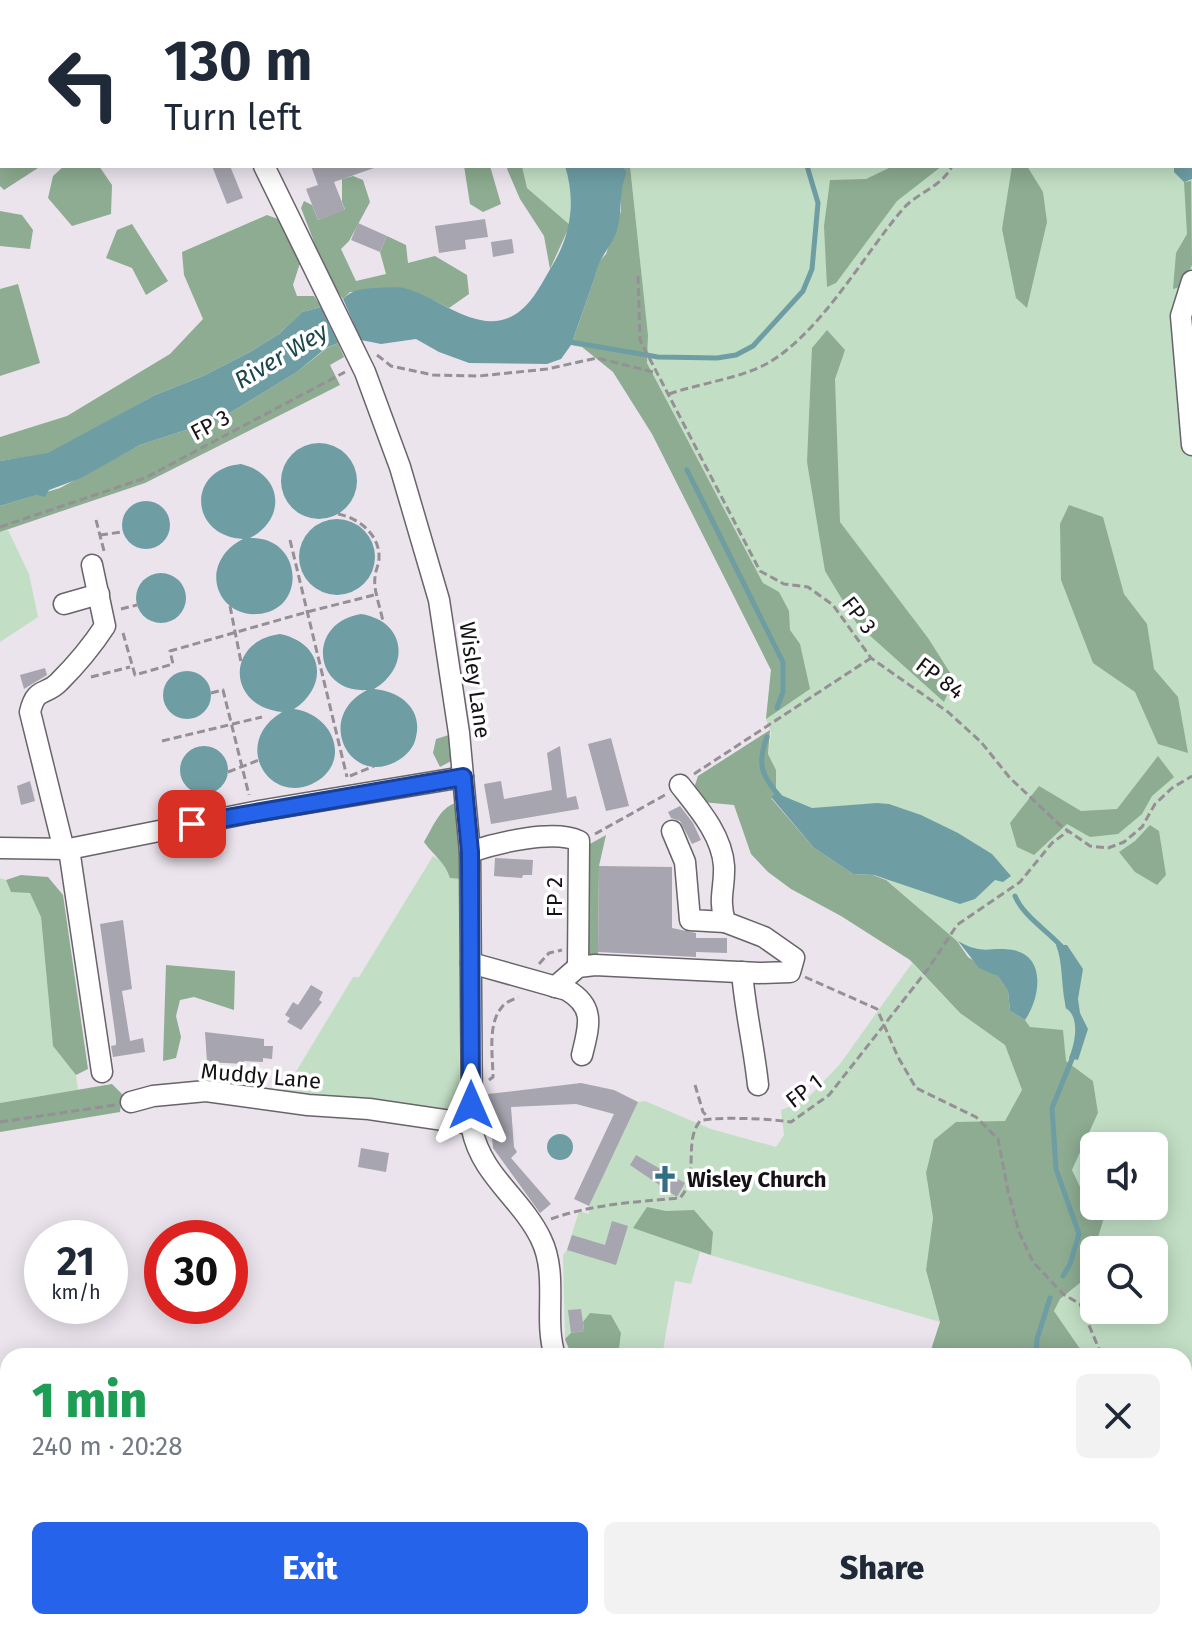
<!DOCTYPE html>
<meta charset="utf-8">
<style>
body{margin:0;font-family:"Fira Sans",sans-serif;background:#f2f2f3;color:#1f2937;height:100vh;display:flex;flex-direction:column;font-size:30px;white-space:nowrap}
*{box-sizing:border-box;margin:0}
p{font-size:26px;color:#747a83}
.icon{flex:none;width:44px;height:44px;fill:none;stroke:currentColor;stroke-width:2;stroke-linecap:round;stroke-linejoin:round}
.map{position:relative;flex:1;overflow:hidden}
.sheet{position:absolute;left:0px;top:1348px;width:1192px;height:282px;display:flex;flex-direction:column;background:#fff;border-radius:24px 24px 0 0;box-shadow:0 4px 20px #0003}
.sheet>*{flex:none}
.guide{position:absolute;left:0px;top:0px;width:1192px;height:168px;box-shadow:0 4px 20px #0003;background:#fff;color:#1f2937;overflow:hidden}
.tools{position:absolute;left:1080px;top:1132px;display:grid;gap:16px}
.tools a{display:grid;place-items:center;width:88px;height:88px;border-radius:12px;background:#fff;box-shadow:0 4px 20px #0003;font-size:40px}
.speed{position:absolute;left:24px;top:1220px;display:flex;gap:16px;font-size:40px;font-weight:700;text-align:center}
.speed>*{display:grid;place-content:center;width:104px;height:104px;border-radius:50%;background:#fff;box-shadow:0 4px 20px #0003;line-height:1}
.speed small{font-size:20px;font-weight:400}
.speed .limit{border:12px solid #d22;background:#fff;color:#111}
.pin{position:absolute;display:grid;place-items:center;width:68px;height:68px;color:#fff;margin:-34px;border-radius:16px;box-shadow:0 4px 12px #0006}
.me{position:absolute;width:88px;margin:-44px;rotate:0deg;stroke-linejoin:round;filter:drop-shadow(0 0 6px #0008)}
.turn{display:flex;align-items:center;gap:28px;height:168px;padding:0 32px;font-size:36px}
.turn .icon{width:104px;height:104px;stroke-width:2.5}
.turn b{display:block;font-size:56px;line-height:68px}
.round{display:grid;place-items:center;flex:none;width:84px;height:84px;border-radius:12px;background:#f2f2f3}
.headline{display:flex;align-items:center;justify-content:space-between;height:136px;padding:0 32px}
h1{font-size:48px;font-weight:800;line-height:60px;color:#1e9e55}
.button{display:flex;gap:16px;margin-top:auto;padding:16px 32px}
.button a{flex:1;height:92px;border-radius:12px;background:#2563eb;color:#fff;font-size:32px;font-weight:800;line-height:92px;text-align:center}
.button a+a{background:#f2f2f3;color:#1f2937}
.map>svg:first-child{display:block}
</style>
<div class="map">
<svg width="1192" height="1629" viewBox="0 0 1192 1629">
<rect width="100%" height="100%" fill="#ebe4ed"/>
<!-- green -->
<g fill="#c2dfc5" fill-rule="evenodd">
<path d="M 616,0 L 1192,0 L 1192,1528 L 1184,1525 L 1184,1356 L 1085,1356 L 1054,1311 L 1060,1299 L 1085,1279 L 1094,1250 L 1094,1310 L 1154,1310 L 1154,1250 L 1094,1250 L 1104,1218 L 1084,1195 L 1072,1170 L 1098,1113 L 1093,1081 L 1066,1061 L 1030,1027 L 992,972 L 957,941 L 886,880 L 771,797 L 776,770 L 768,754 L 771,733 L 766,719 L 771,670 L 743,612 L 763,583 L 647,363 L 648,335 L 630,166 L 1190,166 L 1190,2 L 616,2 ZM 1094,1146 L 1154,1146 L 1154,1206 L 1094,1206 Z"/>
<path d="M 522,166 L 565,166 L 571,186 L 570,225 L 527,188 Z"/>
<path d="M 8,530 L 29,574 L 38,617 L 0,642 L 0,532 Z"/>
<path d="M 433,856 L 445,863 L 462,879 L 459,1103 L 452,1112 L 282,1095 L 353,977 L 359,977 Z"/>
<path d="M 0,878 L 6,880 L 11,892 L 30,892 L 41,917 L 53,1046 L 76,1075 L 78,1090 L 0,1103 Z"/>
<path d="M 912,963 L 960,1013 L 1005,1045 L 1022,1090 L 1005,1122 L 926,1173 L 933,1218 L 926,1270 L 940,1322 L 700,1252 L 691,1284 L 675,1281 L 662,1356 L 572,1356 L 565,1339 L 563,1255 L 567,1250 L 579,1211 L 589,1214 L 589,1206 L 638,1102 L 645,1101 L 711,1129 L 776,1147 L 784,1135 L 781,1110 L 805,1101 L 840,1064 Z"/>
</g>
<!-- forest -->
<g fill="#8dac91">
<path d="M 0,12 L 2,166 L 41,166 L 4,190 L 0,186 Z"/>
<path d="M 64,166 L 99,166 L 112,185 L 111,214 L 72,226 L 48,198 L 53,176 Z"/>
<path d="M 464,166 L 490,166 L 501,204 L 483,212 L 470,204 Z"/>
<path d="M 509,166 L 522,166 L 527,188 L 570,225 L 550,269 L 544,236 L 520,199 L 507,169 Z"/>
<path d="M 623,166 L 630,166 L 648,335 L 647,363 L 763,583 L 779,592 L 789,611 L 790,630 L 800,644 L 810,689 L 766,719 L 771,670 L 652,434 L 613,372 L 582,347 L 571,345 L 595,277 L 596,265 L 606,254 L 621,211 L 621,184 L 627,172 Z"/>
<path d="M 893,166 L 942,166 L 897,201 L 836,283 L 827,287 L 824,226 L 830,180 L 866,179 Z"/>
<path d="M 1012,166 L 1027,166 L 1043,192 L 1047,222 L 1027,308 L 1016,298 L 1002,229 Z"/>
<path d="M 353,176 L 363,180 L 370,202 L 349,241 L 341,249 L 356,281 L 386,274 L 380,252 L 387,236 L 406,245 L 408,263 L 435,256 L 467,275 L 469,294 L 449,308 L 433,300 L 350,292 L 343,299 L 328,278 L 301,208 L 304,201 L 312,205 L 318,220 L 345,209 L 342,202 L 342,179 Z"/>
<path d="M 1191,181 L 1192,265 L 1180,287 L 1173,289 L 1176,253 L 1187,234 L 1184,182 Z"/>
<path d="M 0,211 L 22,215 L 33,230 L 30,249 L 0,246 Z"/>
<path d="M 267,215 L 278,219 L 300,263 L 293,285 L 297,296 L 314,296 L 321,307 L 302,312 L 279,334 L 250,352 L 203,376 L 155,395 L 48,454 L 0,461 L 0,437 L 67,416 L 170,354 L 203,319 L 184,275 L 182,252 Z"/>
<path d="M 132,224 L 168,281 L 146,295 L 132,268 L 106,258 L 117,230 Z"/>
<path d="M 18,284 L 40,363 L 0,376 L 0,289 Z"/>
<path d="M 827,330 L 845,350 L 835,379 L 840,522 L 928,638 L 954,679 L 944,702 L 857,624 L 825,571 L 807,462 L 812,348 Z"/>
<path d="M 338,343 L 344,357 L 330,365 L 340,385 L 145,483 L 0,532 L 0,506 L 60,488 L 140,445 L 220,419 L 297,372 L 327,348 Z"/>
<path d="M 1069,505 L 1103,517 L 1124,594 L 1147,624 L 1154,669 L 1178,697 L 1188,753 L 1158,744 L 1135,692 L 1093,663 L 1061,580 L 1060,524 Z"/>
<path d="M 770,730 L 768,754 L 776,770 L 776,793 L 771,798 L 814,848 L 853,874 L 873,875 L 886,880 L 957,941 L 968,957 L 998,976 L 1008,991 L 1010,1011 L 1025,1020 L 1030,1027 L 1063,1030 L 1066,1061 L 1093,1081 L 1098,1113 L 1072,1170 L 1084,1195 L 1104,1218 L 1085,1279 L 1060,1299 L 1054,1311 L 1085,1356 L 929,1356 L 940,1322 L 926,1270 L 933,1218 L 926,1173 L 934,1140 L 956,1122 L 1005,1121 L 1022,1090 L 1005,1045 L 960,1013 L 910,960 L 841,916 L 791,889 L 768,872 L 751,854 L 734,805 L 702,802 L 693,791 L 698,776 Z"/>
<path d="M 452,734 L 455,759 L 440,767 L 433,753 L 436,739 Z"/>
<path d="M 1158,756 L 1174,777 L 1152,796 L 1142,814 L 1118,834 L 1090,837 L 1067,824 L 1034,855 L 1017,847 L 1010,823 L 1039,786 L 1081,811 L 1117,809 Z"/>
<path d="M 460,802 L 462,879 L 450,878 C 445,862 434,856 424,842 C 433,827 441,804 460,802 Z"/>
<path d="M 1150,825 L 1159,831 L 1166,875 L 1157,885 L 1135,872 L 1119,852 L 1135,841 Z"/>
<path d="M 606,835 L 599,866 L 598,959 L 588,959 L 588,845 Z"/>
<path d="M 21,875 L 48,877 L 63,895 L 88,1069 L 76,1075 L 53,1046 L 41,917 L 30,893 L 11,892 L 6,880 Z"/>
<path d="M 166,965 L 235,971 L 234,1010 L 194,997 L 180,1000 L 176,1016 L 181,1037 L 176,1058 L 163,1061 Z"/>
<path d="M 112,1084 L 122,1094 L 120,1112 L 0,1132 L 0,1103 Z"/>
<path d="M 647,1207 L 666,1211 L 694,1210 L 713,1232 L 711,1255 L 633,1228 Z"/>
<path d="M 590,1313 L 611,1315 L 621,1333 L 618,1356 L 572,1356 L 565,1339 L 571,1333 L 584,1331 L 583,1322 Z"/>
<path d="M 1184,1525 L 1192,1528 L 1192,1629 L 1154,1629 L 1146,1622 L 1184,1622 Z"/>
</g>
<!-- water -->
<g fill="#6e9ea4">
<path d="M 1184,0 L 1192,0 L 1192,179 L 1184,182 L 1174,172 L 1174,166 L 1190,166 L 1190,2 L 1183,2 Z"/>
<path d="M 565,166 L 623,166 L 627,172 C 618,191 623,211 617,230 C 612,247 597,259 595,277 L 571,345 L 561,359 L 547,364 L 469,363 L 439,352 L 416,339 L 381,344 L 361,340 L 343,299 C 353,289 362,289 376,288 C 386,288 398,286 407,289 C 443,299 483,340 520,311 C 534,300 543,281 552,266 C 571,235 576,201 565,166 Z"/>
<path d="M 321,307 L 338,343 L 326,348 L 297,372 L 220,419 L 140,445 L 81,478 L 49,490 L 45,497 L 37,495 L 0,506 L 0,461 L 48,453 L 155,395 L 203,376 L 250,352 L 279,334 L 302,312 Z"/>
<circle cx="319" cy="481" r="38"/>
<path d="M 241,464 C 283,474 287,519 250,538 C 303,536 308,611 257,614 C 244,615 232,610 224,600 C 207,577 220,550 243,539 C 189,536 186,469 241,464 Z"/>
<circle cx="146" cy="525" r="24"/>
<circle cx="337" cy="557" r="38"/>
<circle cx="161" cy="598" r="25"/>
<path d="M 361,614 C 406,621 411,667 374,689 C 399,691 423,708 416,737 C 414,748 406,756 397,761 C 351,788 313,718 367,690 C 314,694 305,623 361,614 Z"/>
<path d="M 280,634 C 324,643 329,686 294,709 C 336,715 352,765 312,784 C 268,804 231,743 282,712 C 227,707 225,641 280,634 Z"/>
<circle cx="187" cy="695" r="24"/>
<circle cx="204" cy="770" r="24"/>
<path d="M 776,793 L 812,808 L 877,803 L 889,804 L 921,815 L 958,833 L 992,854 L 1011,876 L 1003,882 L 995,880 L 975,899 L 960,904 L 874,875 L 853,874 L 814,848 L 771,797 Z"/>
<path d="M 958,941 C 985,956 989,946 1013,950 C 1048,957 1039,1000 1025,1020 L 1010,1011 L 1008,991 L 998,976 L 979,968 Z"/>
<path d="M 1056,945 L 1067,945 L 1083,969 L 1078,999 L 1080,1013 L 1088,1029 L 1078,1060 L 1069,1058 C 1074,1046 1079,1025 1071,1013 C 1066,1006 1066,1012 1065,1003 C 1061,983 1063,963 1056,945 Z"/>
<circle cx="560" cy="1147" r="13"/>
</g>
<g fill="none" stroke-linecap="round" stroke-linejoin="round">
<!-- stream -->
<g stroke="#6e9ea4" stroke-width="5">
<path d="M 852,2 L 855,0"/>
<path d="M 565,341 L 658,357 L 717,358 L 736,355 L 753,346 L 803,291 L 812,269 L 818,203 L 807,166"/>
<path d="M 687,470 L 783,662 L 783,692 L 777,708"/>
<path d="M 767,737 C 757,764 761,775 780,797"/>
<path d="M 1015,896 C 1024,917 1047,930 1062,947"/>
<path d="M 1063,1276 L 1070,1264 L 1079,1234 L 1056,1169 L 1052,1108 L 1074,1054"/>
<path d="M 1036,1356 L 1037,1339 L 1050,1298"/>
<path d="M 1184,1588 L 1192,1595"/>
</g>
</g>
<!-- building -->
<g fill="#a7a5af">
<path d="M 212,166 L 230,166 L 243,198 L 227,204 Z"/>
<path d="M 311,166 L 374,166 L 374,168 L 334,182 L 345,210 L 318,220 L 306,189 L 318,185 Z"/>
<path d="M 485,219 L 488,237 L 465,240 L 466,249 L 439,253 L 435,226 Z"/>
<path d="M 358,223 L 387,236 L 380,252 L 351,240 Z"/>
<path d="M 512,239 L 514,253 L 493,257 L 491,242 Z"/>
<path d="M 45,668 L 47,675 L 24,689 L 20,675 Z"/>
<path d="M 611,738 L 629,806 L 606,811 L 588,744 Z"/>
<path d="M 560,746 L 567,798 L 576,796 L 579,809 L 491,824 L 484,784 L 501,781 L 504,799 L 552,790 L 547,753 Z"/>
<path d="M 30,781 L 35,801 L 21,805 L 17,786 Z"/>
<path d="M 680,806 L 693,823 L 701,840 L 692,844 L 680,821 L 671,818 L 668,812 Z"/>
<path d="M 495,858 L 533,860 L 532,875 L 523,875 L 522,878 L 494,876 Z"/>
<path d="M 599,866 L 672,867 L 672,928 L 696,933 L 696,938 L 727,938 L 727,953 L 696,952 L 696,957 L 598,952 Z"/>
<path d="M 123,920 L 132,989 L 122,991 L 130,1041 L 143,1038 L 145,1052 L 113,1057 L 111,1046 L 116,1045 L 116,1040 L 100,924 Z"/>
<path d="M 311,985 L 323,992 L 319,1000 L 322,1002 L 301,1030 L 287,1022 L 290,1018 L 285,1015 L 293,1002 L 298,1005 Z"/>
<path d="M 205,1032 L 264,1039 L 264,1046 L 273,1046 L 272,1059 L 263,1058 L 263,1062 L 244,1061 L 244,1064 L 207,1062 Z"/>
<path d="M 581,1083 L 614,1090 L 638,1102 L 589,1206 L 574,1199 L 614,1114 L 576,1104 L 511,1107 L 514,1147 L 517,1152 L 511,1158 L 551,1204 L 540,1213 L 493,1148 L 488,1094 Z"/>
<path d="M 361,1148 L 389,1153 L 386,1172 L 358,1167 Z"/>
<path d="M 636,1155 L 685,1183 L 677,1197 L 630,1165 Z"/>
<path d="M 612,1221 L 628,1226 L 616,1265 L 567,1250 L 572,1235 L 605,1245 Z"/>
<path d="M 581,1309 L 584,1331 L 571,1333 L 568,1310 Z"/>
</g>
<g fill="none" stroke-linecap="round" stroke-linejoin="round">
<!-- minor casing -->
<g stroke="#69636a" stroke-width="23">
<g id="minor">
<path d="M 190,0 L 191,2"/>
<path d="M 0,1 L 2,2"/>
<path d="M 264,166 L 365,372 L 400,467 L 439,600 L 459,733 L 470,852 L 472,1129 C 481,1175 522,1199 541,1239 C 559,1276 543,1319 555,1356"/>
<path d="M 1192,281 L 1181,316 L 1192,445"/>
<path d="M 64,604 L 99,594"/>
<path d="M 672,831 L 685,862 L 690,920 L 725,922"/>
<path d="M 0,848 L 69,849 L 254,812 L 463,777"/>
<path d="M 69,849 L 102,1072"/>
<path d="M 64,850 L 30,712 C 36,686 46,696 59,682 C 76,665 92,646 105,626 L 92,565"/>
<path d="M 470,852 C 496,843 554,829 579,841 L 578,967"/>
<path d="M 471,963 L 567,990 C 596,1007 589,1026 582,1055"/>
<path d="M 742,972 C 745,1010 754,1047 758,1085"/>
<path d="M 555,987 L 578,967 L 595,965 L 759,973 L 790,972 L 794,958 L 764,937 L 725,922 C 718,897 725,889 724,866 C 722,835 698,808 680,785"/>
<path d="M 131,1102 L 153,1096 L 206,1091 L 308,1105 L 369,1109 L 471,1124"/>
<path d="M 1135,1622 L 1144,1629"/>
</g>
</g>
<!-- path -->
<g stroke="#959096" stroke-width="3" stroke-dasharray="8 4" stroke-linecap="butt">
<path d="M 638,276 L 640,340 L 760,571 L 784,584 L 808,587 L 833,605 L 871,658 L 948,712 L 981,742 L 1010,778 L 1061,826 L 1090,846 L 1108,848 L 1124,842 L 1142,827 L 1155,804 L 1172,788 L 1192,776"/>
<path d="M 377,355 L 391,366 L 433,375 L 479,376 L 547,369 L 597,358 L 657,373"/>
<path d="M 669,394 C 698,384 730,380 758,368 C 815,343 862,257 902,210 C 916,193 942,187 952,166"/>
<path d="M 338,514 C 359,518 380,535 379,558 C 379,565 375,571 375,577 C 373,590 381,609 383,622"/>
<path d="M 96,520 L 104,551"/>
<path d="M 0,527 L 145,478 L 345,372"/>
<path d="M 100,535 L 122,532"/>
<path d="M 290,540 L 347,777"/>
<path d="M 230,606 L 241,662"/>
<path d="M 121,609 L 137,605"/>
<path d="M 123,633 L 135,675 L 173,664 L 170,651 L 307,612 L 378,594"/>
<path d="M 91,677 L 130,667"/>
<path d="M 211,693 L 223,690 L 249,795"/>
<path d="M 162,741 L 262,717"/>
<path d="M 228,772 L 259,760"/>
<path d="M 694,774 L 871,658"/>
<path d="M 350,776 L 374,766"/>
<path d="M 595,834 L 665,795"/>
<path d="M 539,964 L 549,953 L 562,950"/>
<path d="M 805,977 L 877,1009 L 898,1057 L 916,1088 L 976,1117 L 998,1139 L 1008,1191 L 1019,1232 L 1033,1262 L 1063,1294 L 1080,1304 L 1102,1356"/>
<path d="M 489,1080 L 493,1077 C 493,1057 487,1024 502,1007 C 505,1002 513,1000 518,997"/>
<path d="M 695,1085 L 703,1112 L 707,1116"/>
<path d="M 0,1122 L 115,1105"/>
<path d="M 551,1219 C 593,1204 635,1202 680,1198 C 700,1176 683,1142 700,1121 C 712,1116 776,1119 791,1122 L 829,1095 L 928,969 L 957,925 L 1020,882 L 1052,843 L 1068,831"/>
<path d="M 1184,1514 L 1192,1517"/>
</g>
<!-- minor -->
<use href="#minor" stroke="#fff" stroke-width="20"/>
</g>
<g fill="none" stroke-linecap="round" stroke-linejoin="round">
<!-- route casing -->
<g stroke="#184099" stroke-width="20">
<path id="route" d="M 192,824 L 463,777 L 470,852 L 471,1105"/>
</g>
<!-- route -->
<use href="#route" stroke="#2563eb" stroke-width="14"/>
</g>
<!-- icons -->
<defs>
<g id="church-bare" transform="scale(2.16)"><path d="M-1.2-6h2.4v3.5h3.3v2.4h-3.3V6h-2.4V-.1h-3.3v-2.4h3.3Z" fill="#316f85" stroke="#fff" stroke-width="2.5" paint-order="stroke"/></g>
</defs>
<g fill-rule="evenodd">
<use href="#church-bare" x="665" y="1179"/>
</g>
<g text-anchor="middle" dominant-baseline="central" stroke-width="7" stroke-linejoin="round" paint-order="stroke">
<!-- street labels -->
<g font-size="22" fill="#151215" stroke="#fff">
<text transform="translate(210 425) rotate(-28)">FP 3</text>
<text transform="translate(859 615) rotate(52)">FP 3</text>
<text transform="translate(940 678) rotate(37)">FP 84</text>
<text transform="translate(475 680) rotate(82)">Wisley Lane</text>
<text transform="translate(554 897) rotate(-90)">FP 2</text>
<text transform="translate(261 1076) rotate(5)">Muddy Lane</text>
<text transform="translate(804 1091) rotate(-38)">FP 1</text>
</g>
<!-- poi labels -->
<g font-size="22" font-weight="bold" fill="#151215" stroke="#fff" text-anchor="start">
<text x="687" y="1179">Wisley Church</text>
</g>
<!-- water labels -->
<g font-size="24" font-style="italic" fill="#1a464c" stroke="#fff">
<text transform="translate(281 356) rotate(-31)">River Wey</text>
</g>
</g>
</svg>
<div class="tools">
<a><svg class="icon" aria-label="sound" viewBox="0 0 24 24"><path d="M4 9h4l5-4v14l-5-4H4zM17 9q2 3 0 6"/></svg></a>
<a><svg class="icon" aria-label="search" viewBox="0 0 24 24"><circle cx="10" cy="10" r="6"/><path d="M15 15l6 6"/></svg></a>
</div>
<div class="speed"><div>21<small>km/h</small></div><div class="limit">30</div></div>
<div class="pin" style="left:192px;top:824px;background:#d93025"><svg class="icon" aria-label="arrive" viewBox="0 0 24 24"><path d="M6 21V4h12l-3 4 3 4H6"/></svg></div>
<svg class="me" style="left:471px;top:1105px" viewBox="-20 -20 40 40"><path d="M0-17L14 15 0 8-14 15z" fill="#2563eb" stroke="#fff" stroke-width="4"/></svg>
<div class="guide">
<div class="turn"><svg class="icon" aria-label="left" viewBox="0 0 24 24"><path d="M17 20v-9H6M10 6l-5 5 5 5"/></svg><div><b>130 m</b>Turn left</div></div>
</div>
<section class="sheet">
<div class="headline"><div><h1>1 min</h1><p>240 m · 20:28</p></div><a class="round"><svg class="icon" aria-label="close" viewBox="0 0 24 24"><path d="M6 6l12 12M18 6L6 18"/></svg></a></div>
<div class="button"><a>Exit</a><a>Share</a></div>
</section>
</div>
